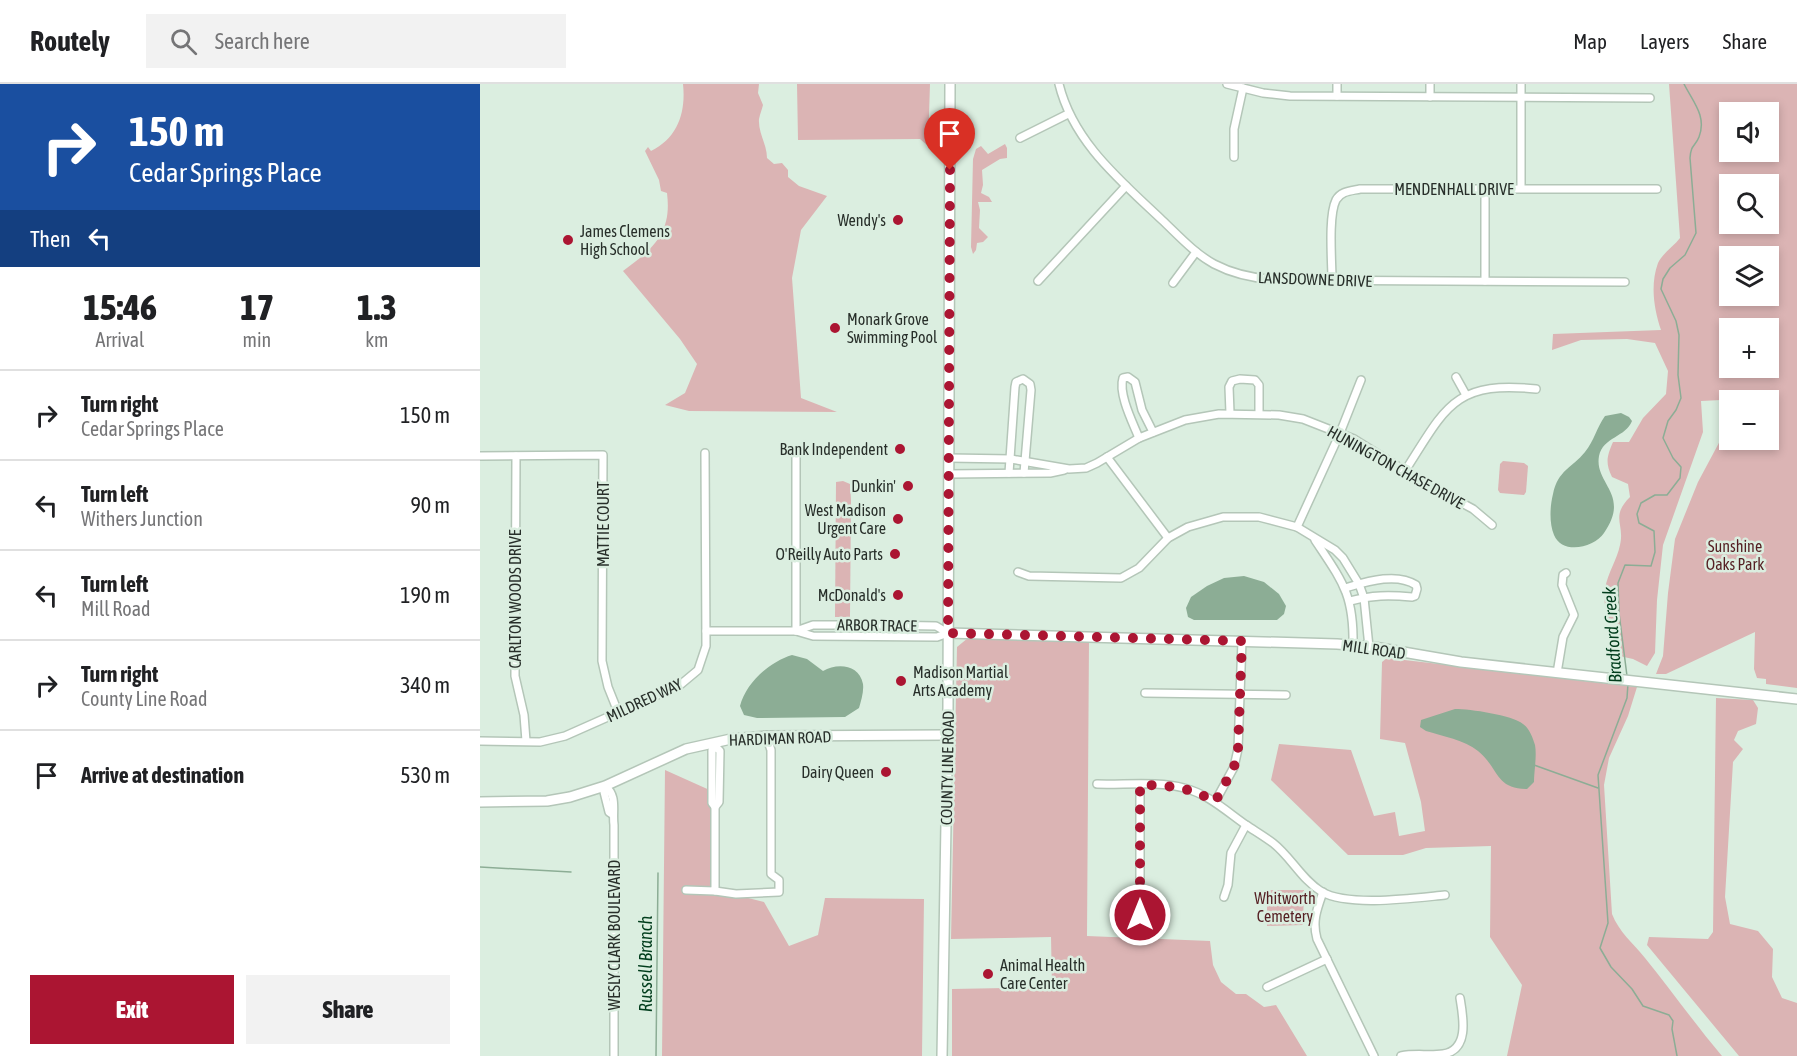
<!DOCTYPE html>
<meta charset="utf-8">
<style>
body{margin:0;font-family:"Asap Condensed",sans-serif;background:#f2f2f2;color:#202124;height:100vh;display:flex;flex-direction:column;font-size:22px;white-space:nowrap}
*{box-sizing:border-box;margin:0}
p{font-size:20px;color:#757577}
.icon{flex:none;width:33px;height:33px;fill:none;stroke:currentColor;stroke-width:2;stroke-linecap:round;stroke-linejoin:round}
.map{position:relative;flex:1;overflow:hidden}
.panel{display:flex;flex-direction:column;background:#fff;width:480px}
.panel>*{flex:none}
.guide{background:#1a4fa0;color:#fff;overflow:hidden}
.tools{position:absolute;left:1239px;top:18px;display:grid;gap:12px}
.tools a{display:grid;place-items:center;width:60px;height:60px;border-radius:0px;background:#fff;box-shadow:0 3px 9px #0003;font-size:30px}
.pin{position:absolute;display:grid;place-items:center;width:51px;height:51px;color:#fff;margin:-62px -26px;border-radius:50% 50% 50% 0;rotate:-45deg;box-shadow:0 0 6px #0007}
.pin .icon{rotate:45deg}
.me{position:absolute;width:66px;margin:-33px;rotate:0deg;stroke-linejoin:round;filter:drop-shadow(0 0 4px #0008)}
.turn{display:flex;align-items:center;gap:21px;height:126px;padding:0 30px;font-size:27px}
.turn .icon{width:78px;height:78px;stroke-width:2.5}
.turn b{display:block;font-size:42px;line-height:51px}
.then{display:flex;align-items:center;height:57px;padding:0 30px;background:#0003;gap:12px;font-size:22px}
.eta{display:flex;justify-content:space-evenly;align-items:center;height:102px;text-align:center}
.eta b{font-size:36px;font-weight:800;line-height:42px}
.cta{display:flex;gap:12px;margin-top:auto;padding:12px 30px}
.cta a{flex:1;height:69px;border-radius:0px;background:#ab1532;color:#fff;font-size:24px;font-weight:800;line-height:69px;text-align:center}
.cta a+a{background:#f2f2f2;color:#202124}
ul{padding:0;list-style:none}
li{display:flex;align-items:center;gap:18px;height:90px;padding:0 30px;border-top:2px solid #e0e0e0}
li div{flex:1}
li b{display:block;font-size:22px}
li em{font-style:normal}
header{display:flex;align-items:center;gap:36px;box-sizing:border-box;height:84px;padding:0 30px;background:#fff;border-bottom:2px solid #e0e0e0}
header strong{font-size:28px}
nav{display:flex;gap:33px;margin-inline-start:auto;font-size:21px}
.search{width:420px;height:54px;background:#f2f2f2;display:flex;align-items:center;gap:15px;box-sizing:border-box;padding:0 21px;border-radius:0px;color:#757577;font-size:22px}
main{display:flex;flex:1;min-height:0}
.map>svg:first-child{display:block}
</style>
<header>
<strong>Routely</strong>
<div class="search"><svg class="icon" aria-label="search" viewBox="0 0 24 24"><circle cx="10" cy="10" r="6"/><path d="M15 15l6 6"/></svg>Search here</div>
<nav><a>Map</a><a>Layers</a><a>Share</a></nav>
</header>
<main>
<section class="panel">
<div class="guide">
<div class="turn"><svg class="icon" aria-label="right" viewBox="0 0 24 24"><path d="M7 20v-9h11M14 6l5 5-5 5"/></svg><div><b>150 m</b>Cedar Springs Place</div></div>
<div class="then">Then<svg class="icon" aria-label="left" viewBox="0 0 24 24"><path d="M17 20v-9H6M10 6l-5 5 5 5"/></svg></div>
</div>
<div class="eta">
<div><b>15:46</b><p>Arrival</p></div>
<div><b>17</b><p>min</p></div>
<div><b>1.3</b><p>km</p></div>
</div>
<ul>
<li><svg class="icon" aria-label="right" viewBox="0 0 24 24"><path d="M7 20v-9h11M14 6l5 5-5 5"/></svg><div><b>Turn right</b><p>Cedar Springs Place</p></div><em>150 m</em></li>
<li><svg class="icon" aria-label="left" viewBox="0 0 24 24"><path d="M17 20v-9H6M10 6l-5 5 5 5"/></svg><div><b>Turn left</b><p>Withers Junction</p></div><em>90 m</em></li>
<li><svg class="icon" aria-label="left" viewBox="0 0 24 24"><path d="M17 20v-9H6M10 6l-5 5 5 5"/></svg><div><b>Turn left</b><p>Mill Road</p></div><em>190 m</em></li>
<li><svg class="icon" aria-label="right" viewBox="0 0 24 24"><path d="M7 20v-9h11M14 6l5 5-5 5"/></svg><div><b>Turn right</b><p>County Line Road</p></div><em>340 m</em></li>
<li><svg class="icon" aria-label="arrive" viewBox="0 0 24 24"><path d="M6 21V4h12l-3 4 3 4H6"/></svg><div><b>Arrive at destination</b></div><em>530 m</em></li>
</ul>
<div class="cta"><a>Exit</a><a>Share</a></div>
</section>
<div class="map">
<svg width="1317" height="972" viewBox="0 0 1317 972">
<rect width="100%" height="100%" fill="#dbeee0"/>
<!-- green -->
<g fill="#dbb4b4" fill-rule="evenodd">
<path d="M 203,0 L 279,0 L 278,9 L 283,21 C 282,25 280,30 279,35 C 278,49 287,60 287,74 L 294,80 L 302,79 L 308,86 L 308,93 L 319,102 L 347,112 L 321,146 L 312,194 L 321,314 L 357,328 L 209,327 L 185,321 L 205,309 L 217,280 L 200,255 L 143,187 C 174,164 192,149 187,109 L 181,107 L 179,96 L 165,67 L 168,63 L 171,67 C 198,54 206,28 203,0 Z"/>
<path d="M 317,0 L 450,0 L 448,62 L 440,55 L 318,56 Z"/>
<path d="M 1189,0 L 1317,0 L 1317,604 L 1286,600 L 1286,595 L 1277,594 L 1274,585 L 1275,548 L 1186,590 L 1176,590 L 1183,572 L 1188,509 L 1195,455 L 1218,398 L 1241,355 L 1241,316 L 1221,317 L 1223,348 L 1183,461 L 1177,516 L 1175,569 L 1167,582 L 1153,575 L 1130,570 L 1129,566 C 1129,557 1131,546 1129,537 C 1126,524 1123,519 1125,505 C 1128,488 1137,476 1140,461 C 1145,440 1130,433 1150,413 L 1148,400 L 1132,393 C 1125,379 1127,372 1133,358 L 1149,358 L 1163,334 L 1186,310 L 1188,287 L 1175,259 L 1147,255 L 1101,256 L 1072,266 L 1073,250 L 1181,246 C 1174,225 1170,201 1178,179 C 1182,170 1194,162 1200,154 ZM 1288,28 L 1288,68 L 1250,68 L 1250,28 ZM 1250,100 L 1288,100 L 1288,140 L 1250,140 ZM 1288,172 L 1288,212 L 1250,212 L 1250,172 ZM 1250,244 L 1288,244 L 1288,284 L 1250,284 ZM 1250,316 L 1288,316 L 1288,356 L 1250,356 Z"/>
<path d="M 525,60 L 527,64 L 527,74 L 520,75 L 502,86 L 503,101 L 501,109 L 509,113 L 512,118 L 498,118 L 500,126 L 499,144 L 508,153 L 503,158 L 497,159 L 496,166 L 493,170 L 491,163 L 493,75 L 496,65 L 501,62 L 508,70 Z"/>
<path d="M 1023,377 L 1044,379 L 1048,382 L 1046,408 L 1044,411 L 1020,409 L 1018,406 L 1020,380 Z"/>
<path d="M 363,397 L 370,400 L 371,416 L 370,533 L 355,533 L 356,398 Z"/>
<path d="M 488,554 L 609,557 L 607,852 L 730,857 L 733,881 L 741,898 L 756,910 L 766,910 L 784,923 L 796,921 L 827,972 L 472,972 L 472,905 L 572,903 L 571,853 L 471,855 L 477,563 Z"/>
<path d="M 907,574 L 1157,603 L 1148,632 L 1129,674 L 1124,701 L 1132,830 C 1139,848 1153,859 1165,874 C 1191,906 1215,940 1242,972 L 1027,972 L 1042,901 L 1010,853 L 1011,762 L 946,764 L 923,771 L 868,771 L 791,696 L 799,660 L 871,666 L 894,732 L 915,728 L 919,752 L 945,747 L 941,718 L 925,659 L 900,655 L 902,578 Z"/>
<path d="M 1236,614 L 1273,616 L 1278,624 L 1276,640 L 1258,647 L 1254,656 L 1263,665 L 1253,678 L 1245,813 L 1250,840 L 1278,847 L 1293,865 L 1292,893 L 1302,914 L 1317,919 L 1317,972 L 1259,972 L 1167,861 L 1169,853 L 1228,855 L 1233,848 Z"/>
<path d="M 185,686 L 234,708 L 236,806 L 284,818 L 309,862 L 338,851 L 345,814 L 444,815 L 442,972 L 182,972 Z"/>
<path d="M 787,806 L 824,806 L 823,841 L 787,842 Z"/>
</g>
<!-- water -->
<g fill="#8cad95">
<path d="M 1141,329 L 1149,333 L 1152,337 C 1146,353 1123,353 1119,372 C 1114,400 1151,410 1124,449 C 1114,464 1082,471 1074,451 C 1069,439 1070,422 1073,410 C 1078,386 1092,384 1105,368 C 1114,357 1117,343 1125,332 Z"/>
<path d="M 764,492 L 784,498 L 799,510 L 806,522 L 804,530 L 797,536 L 714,536 L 708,533 L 706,524 L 711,513 L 727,502 L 744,494 Z"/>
<path d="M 312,571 L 327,575 L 343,587 C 357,579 379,580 383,600 C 384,608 381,617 379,624 L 365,633 L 277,634 L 264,631 L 260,622 C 266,599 289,578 312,571 Z"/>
<path d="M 975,625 C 990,625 1032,631 1043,640 C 1049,644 1053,654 1055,661 C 1057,672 1054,687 1054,698 L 1047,705 C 1015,705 1019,684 998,667 C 985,656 962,652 946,647 L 940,643 L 941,636 Z"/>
</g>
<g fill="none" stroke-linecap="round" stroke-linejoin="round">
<!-- stream -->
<g stroke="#8cad95" stroke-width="1.5">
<path d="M 1147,592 L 1139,529 L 1138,499 L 1145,481 L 1171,482 L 1175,468 L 1174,447 L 1159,439 L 1157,430 L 1161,419 L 1175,411 L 1187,411 L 1200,394 L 1201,383 L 1193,374 L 1183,354 L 1188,337 L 1196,326 L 1201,314 L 1198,291 L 1199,251 L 1196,237 L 1181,205 L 1183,195 L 1190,184 L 1205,171 L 1216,149 L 1210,74 C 1211,60 1215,63 1219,53 C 1227,32 1213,18 1204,0"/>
<path d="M 1148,599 L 1147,614 L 1118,691 L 1128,839 L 1120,864 L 1131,883 L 1152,905 L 1163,922 L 1189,931 L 1193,937 L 1192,945 L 1197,972"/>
<path d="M 1054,681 L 1118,704"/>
<path d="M 0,783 L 91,788"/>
<path d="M 176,972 L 178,789"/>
</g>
<!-- street casing -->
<g stroke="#b4c6b8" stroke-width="10">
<g id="street">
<path d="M 579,0 C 593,58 641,97 682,136 C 698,151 714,169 734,180 C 755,191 777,195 800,196 L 1145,198"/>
<path d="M 747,0 L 783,9 L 810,12 L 1170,14"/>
<path d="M 857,12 L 857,0"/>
<path d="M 950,13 L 950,0"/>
<path d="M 540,54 L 588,30"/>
<path d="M 754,73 L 754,45 L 763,4"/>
<path d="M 1041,104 L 1041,0"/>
<path d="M 1005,105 L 1005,197"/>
<path d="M 852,196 C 852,178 848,132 856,116 C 861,107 871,107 880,105 L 1177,105"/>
<path d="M 558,197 L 646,102"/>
<path d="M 693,199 L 716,168"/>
<path d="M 976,293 L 986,311"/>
<path d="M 750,329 L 749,303 L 752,297 L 760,295 L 775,296 L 779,301 L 779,329"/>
<path d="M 659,354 C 653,339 638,310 643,294 L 648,293 L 655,298 L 662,326 L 673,348"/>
<path d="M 316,370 L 316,547"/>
<path d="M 0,372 L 123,371 L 122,577 L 128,603 L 138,628"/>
<path d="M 36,372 L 35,592 L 44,631 L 46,657"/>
<path d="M 627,373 L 688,454"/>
<path d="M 469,374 L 531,375 L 589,385 L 606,384 L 617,379 L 659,354 L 705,336 L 739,330 L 799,331 L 823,335 L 874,355 L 943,398 L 993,425 L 1012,441"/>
<path d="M 925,387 C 965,325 973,296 1056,305"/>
<path d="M 529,389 L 535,303 L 536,298 L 543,295 L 550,300 L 551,306 L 544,389"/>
<path d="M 469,390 L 570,389 L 584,386"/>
<path d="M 817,443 L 860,349 L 881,296"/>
<path d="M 835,456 C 862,497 874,510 873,561"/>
<path d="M 538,488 L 549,492 L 641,494 L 659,484 L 688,454 L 708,443 L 743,433 L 779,433 L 817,443 L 855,466 L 863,474 L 879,500 L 884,514 L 889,563"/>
<path d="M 865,504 C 886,498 916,488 936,501 L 937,505 L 935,512 L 932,513 C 909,511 892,511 870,517"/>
<path d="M 226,547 L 316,547 L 333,552 L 457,553 L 468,549"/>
<path d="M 316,547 L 333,541 L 400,541 L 456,542 L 468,549"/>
<path d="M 1077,589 L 1083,553 L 1094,531 L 1082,501 L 1083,491 L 1086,489"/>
<path d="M 665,609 L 806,611"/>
<path d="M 0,657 L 60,658 L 85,652 L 200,601 L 218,586 L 226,562 L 225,369"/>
<path d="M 236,658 L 236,663 L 240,667 L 239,718 L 235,723 L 232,719 L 232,666 L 236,663"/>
<path d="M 617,700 C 643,701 679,697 704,704 C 728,710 746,727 766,741 C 775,747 785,753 793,759 C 811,773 822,796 842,808 C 869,823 934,814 965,811"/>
<path d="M 660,701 L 660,831"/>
<path d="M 125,702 C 138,712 132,727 134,741 L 134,972"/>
<path d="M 125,702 L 124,708 L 129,728 L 132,730"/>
<path d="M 735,718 L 754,683 L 758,665 L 762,557"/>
<path d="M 206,806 L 235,807 L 235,723"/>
<path d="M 235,807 L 256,810 L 299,808 L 299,796 L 291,790 L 291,666 L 286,652"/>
<path d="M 843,808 C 837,825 832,837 837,855 L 894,972"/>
<path d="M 744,813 L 748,801 L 751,769 L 766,741"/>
<path d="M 787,903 L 847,875"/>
<path d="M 921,972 C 935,969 949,972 963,970 C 990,966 983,932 980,914"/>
</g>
</g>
<!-- secondary casing -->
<g stroke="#b4c6b8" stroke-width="12">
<g id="secondary">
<path d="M 468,549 L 857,560 L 894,563 L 981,578 L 1317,615"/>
<path d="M 0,718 L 67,717 L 90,713 L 125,702 L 206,665 L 251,655 L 286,652 L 467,651"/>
<path d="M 462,972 L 468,623 L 470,0"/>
</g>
</g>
<!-- street -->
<use href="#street" stroke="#fff" stroke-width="7"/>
<!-- secondary -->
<use href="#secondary" stroke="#fff" stroke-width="9"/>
</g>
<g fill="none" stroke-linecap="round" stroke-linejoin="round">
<!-- route -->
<path stroke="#ab1532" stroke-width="10" stroke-dasharray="0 18" d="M 470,86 L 468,549 L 762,557 L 758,665 L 754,683 L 735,718 C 710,703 688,701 660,701 L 660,831"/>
</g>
<!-- markers -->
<g fill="#ab1532" stroke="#dbeee0" stroke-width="2">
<circle cx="418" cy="136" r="6"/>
<circle cx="88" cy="156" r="6"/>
<circle cx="355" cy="244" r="6"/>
<circle cx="420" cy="365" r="6"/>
<circle cx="428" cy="402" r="6"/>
<circle cx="418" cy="435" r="6"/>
<circle cx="415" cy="470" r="6"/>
<circle cx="418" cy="511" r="6"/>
<circle cx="421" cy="597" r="6"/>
<circle cx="406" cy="688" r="6"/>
<circle cx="508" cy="890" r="6"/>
</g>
<g text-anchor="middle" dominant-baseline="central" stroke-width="5" stroke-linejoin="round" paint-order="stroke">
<!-- street labels -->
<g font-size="16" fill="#282f2a" stroke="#dbeee0">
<text x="974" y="105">MENDENHALL DRIVE</text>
<text transform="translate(835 195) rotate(2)">LANSDOWNE DRIVE</text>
<text transform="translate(916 383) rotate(29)">HUNINGTON CHASE DRIVE</text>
<text transform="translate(123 440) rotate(-90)">MATTIE COURT</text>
<text transform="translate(35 515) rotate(-90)">CARLTON WOODS DRIVE</text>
<text transform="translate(397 541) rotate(1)">ARBOR TRACE</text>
<text transform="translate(894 565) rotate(8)">MILL ROAD</text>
<text transform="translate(164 616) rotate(-25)">MILDRED WAY</text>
<text transform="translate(300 654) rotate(-2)">HARDIMAN ROAD</text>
<text transform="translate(467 684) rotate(-89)">COUNTY LINE ROAD</text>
<text transform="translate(134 851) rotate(-90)">WESLY CLARK BOULEVARD</text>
</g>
<!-- poi labels -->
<g font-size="16" fill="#282f2a" stroke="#dbeee0" text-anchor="end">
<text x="406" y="136">Wendy's</text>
<text x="100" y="147" text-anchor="start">James Clemens<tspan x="100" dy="18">High School</tspan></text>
<text x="367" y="235" text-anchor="start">Monark Grove<tspan x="367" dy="18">Swimming Pool</tspan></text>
<text x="408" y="365">Bank Independent</text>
<text x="416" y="402">Dunkin'</text>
<text x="406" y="426">West Madison<tspan x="406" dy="18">Urgent Care</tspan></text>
<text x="403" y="470">O'Reilly Auto Parts</text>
<text x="406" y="511">McDonald's</text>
<text x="433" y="588" text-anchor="start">Madison Martial<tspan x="433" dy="18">Arts Academy</tspan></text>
<text x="394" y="688">Dairy Queen</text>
<text x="520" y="881" text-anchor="start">Animal Health<tspan x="520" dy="18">Care Center</tspan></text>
</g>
<!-- park labels -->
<g font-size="16" fill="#551f23" stroke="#dbeee0">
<text x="1255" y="462">Sunshine<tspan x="1255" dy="18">Oaks Park</tspan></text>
<text x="805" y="814">Whitworth<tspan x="805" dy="18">Cemetery</tspan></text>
</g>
<!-- water labels -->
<g font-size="18" font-style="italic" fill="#013d1c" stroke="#dbeee0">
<text transform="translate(1132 551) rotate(-94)">Bradford Creek</text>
<text transform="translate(165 880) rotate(-90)">Russell Branch</text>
</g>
</g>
</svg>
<div class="tools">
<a><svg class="icon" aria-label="sound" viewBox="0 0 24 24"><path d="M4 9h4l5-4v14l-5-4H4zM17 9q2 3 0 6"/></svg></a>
<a><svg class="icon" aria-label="search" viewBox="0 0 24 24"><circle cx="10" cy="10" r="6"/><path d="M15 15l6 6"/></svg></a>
<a><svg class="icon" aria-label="layers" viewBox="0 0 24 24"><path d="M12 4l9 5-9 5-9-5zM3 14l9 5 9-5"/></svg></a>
<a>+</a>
<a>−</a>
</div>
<div class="pin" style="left:470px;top:86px;background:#d93025"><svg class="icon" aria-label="arrive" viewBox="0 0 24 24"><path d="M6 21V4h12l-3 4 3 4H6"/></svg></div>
<svg class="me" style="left:660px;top:831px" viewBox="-20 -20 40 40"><circle r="17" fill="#ab1532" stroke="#fff" stroke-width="3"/><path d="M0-11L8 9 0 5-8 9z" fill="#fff"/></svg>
</div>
</main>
